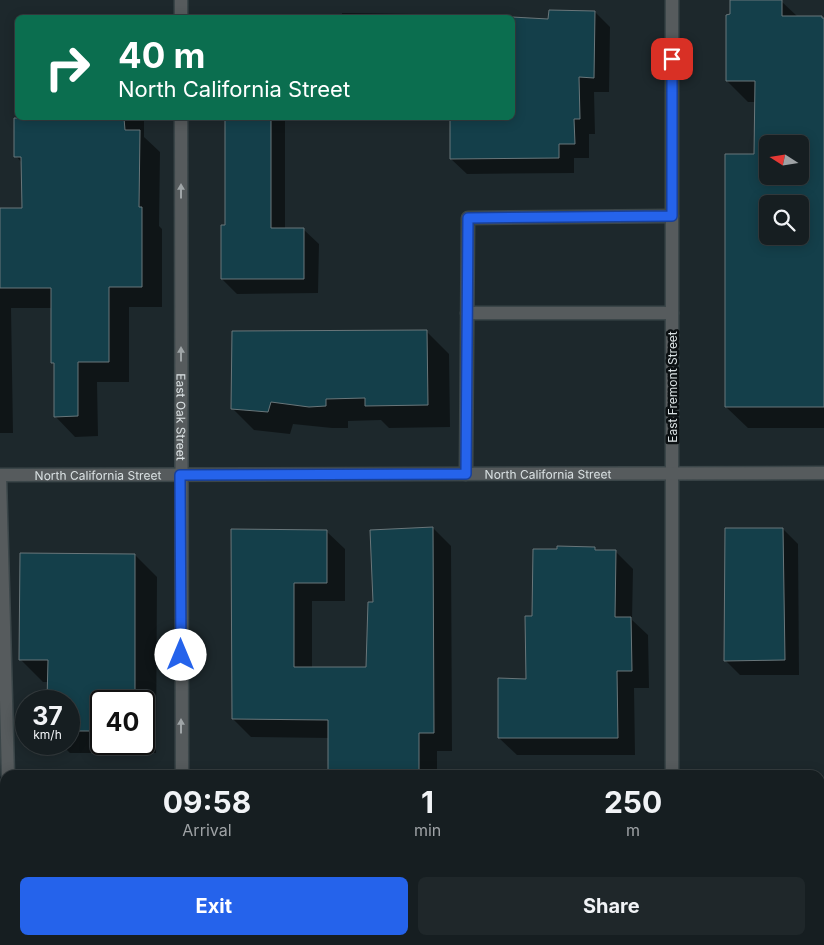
<!DOCTYPE html>
<style>
body{margin:0;font-family:Inter,sans-serif;background:#1f272a;color:#f1f3f6;height:100vh;display:flex;flex-direction:column;font-size:19px;white-space:nowrap}
*{box-sizing:border-box;margin:0}
p{font-size:16px;color:#9ea2a5}
.icon{flex:none;width:28px;height:28px;fill:none;stroke:currentColor;stroke-width:2;stroke-linecap:round;stroke-linejoin:round}
.map{position:relative;flex:1;overflow:hidden}
.drawer{position:absolute;left:0px;top:770px;width:825px;height:175px;display:flex;flex-direction:column;background:#161e21;border-radius:15px 15px 0 0;box-shadow:0 2px 12px #0003,0 0 0 1px #353c3f}
.drawer>*{flex:none}
.top-card{position:absolute;left:15px;top:15px;width:500px;height:105px;border-radius:8px;box-shadow:0 2px 12px #0003,0 0 0 1px #353c3f;background:#0b6e4f;color:#fff;overflow:hidden}
.needle{width:32px;rotate:282deg}
.fabs{position:absolute;left:759px;top:135px;display:grid;gap:10px}
.fabs a{display:grid;place-items:center;width:50px;height:50px;border-radius:8px;background:#161e21;box-shadow:0 2px 12px #0003,0 0 0 1px #353c3f;font-size:25px}
.speed{position:absolute;left:15px;top:690px;display:flex;gap:10px;font-size:25px;font-weight:700;text-align:center}
.speed>*{display:grid;place-content:center;width:65px;height:65px;border-radius:50%;background:#161e21;box-shadow:0 2px 12px #0003,0 0 0 1px #353c3f;line-height:1}
.speed small{font-size:12px;font-weight:400}
.speed .limit{border:2px solid #111;border-radius:8px;background:#fff;color:#111}
.pin{position:absolute;display:grid;place-items:center;width:42px;height:42px;color:#fff;margin:-21px;border-radius:10px;box-shadow:0 2px 8px #0006}
.me{position:absolute;width:55px;margin:-28px;rotate:0deg;stroke-linejoin:round;filter:drop-shadow(0 0 4px #0008)}
.turn{display:flex;align-items:center;gap:18px;height:105px;padding:0 20px;font-size:22px}
.turn .icon{width:65px;height:65px;stroke-width:2.5}
.turn b{display:block;font-size:35px;line-height:42px}
.eta{display:flex;justify-content:space-evenly;align-items:center;height:85px;text-align:center}
.eta b{font-size:30px;font-weight:700;line-height:35px}
.button{display:flex;gap:10px;margin-top:auto;padding:10px 20px}
.button a{flex:1;height:58px;border-radius:8px;background:#2563eb;color:#fff;font-size:20px;font-weight:700;line-height:58px;text-align:center}
.button a+a{background:#1f272a;color:#f1f3f6}
.map>svg:first-child{display:block}
</style>
<div class="map">
<svg width="824" height="945" viewBox="0 0 824 945">
<rect width="100%" height="100%" fill="#1d282c"/>
<!-- shadow -->
<g fill="#0007" fill-rule="evenodd">
<path d="M 781,1 L 798,17 L 824,18 L 824,428 L 748,428 L 726,407 L 755,155 L 756,102 L 748,102 L 727,81 ZM 768,144 L 800,144 L 800,176 L 768,176 ZM 768,204 L 800,204 L 800,236 L 768,236 Z"/>
<path d="M 595,12 L 610,27 L 609,92 L 594,92 L 595,134 L 589,134 L 589,158 L 574,158 L 574,173 L 467,174 L 451,159 L 451,118 L 512,118 L 550,20 Z"/>
<path d="M 342,13 L 489,15 L 491,18 L 293,18 L 342,16 Z"/>
<path d="M 15,84 L 18,84 L 18,118 L 144,118 L 144,137 L 160,152 L 159,226 L 162,229 L 162,307 L 129,307 L 129,382 L 97,382 L 98,436 L 75,437 L 55,416 L 55,365 L 52,363 L 52,308 L 11,308 L 13,433 L 0,433 L 0,209 L 24,209 L 22,163 L 16,156 Z"/>
<path d="M 234,118 L 285,118 L 285,229 L 303,229 L 319,244 L 318,293 L 237,294 L 222,279 Z"/>
<path d="M 427,332 L 449,354 L 450,427 L 389,428 L 381,420 L 348,421 L 348,428 L 332,428 L 293,424 L 290,434 L 254,430 L 232,408 Z"/>
<path d="M 433,528 L 451,546 L 452,751 L 437,751 L 437,775 L 332,775 L 329,772 L 329,738 L 251,737 L 233,719 L 233,530 L 326,531 L 345,549 L 345,601 L 312,601 L 312,669 L 368,669 L 374,604 Z"/>
<path d="M 783,529 L 798,544 L 799,675 L 740,675 L 725,660 Z"/>
<path d="M 594,549 L 597,551 L 616,552 L 633,569 L 632,620 L 648,635 L 649,688 L 634,688 L 635,755 L 517,755 L 499,738 L 527,680 L 533,617 Z"/>
<path d="M 135,555 L 157,577 L 156,753 L 70,753 L 61,744 L 69,744 L 69,701 L 49,701 L 49,682 L 43,682 L 21,660 ZM 101,701 L 144,701 L 144,744 L 101,744 Z"/>
<path d="M 449,940 L 627,940 L 627,945 L 453,944 Z"/>
</g>
<!-- building -->
<g fill="#143f4a" stroke="#69767a" fill-rule="evenodd">
<path d="M 730,0 L 782,0 L 782,16 L 822,16 L 822,18 L 824,18 L 824,407 L 725,407 L 725,154 L 754,154 L 755,81 L 726,81 L 726,15 L 730,14 ZM 768,144 L 800,144 L 800,176 L 768,176 ZM 768,204 L 800,204 L 800,236 L 768,236 Z"/>
<path d="M 549,10 L 595,11 L 594,78 L 579,77 L 580,119 L 574,119 L 575,144 L 559,144 L 559,158 L 450,159 L 450,118 L 512,118 L 512,17 L 548,19 Z"/>
<path d="M 14,118 L 124,118 L 125,130 L 140,130 L 139,207 L 142,207 L 142,287 L 109,287 L 109,362 L 78,362 L 78,416 L 54,417 L 54,363 L 51,363 L 51,288 L 0,288 L 0,208 L 22,208 L 21,157 L 14,157 Z"/>
<path d="M 225,118 L 271,118 L 271,228 L 304,228 L 304,279 L 221,279 L 221,225 L 225,225 Z"/>
<path d="M 427,330 L 428,405 L 365,406 L 365,398 L 326,399 L 326,406 L 309,407 L 271,402 L 268,412 L 231,409 L 232,331 Z"/>
<path d="M 433,527 L 434,733 L 419,733 L 419,772 L 328,772 L 328,720 L 232,719 L 231,529 L 327,530 L 327,583 L 294,583 L 294,667 L 366,667 L 368,602 L 373,602 L 370,530 Z"/>
<path d="M 725,528 L 783,528 L 785,660 L 724,661 Z"/>
<path d="M 557,546 L 595,547 L 595,550 L 616,550 L 615,617 L 631,617 L 632,671 L 617,671 L 618,738 L 498,738 L 498,678 L 526,679 L 525,616 L 532,616 L 533,549 L 557,549 Z"/>
<path d="M 20,553 L 135,554 L 135,701 L 101,701 L 101,731 L 69,731 L 69,701 L 47,701 L 48,660 L 19,660 Z"/>
</g>
<g fill="none" stroke-linecap="round" stroke-linejoin="round">
<!-- service casing -->
<g stroke="#3b4649" stroke-width="15">
<g id="service">
<path d="M 467,313 L 672,313"/>
<path d="M 466,474 L 468,218 L 672,216"/>
<path d="M 0,477 L 8,775"/>
<path d="M 12,940 L 13,945"/>
</g>
</g>
<!-- minor casing -->
<g stroke="#3b4649" stroke-width="15">
<g id="minor">
<path d="M 672,0 L 672,775"/>
<path d="M 672,940 L 672,945"/>
</g>
</g>
<!-- tertiary casing -->
<g stroke="#3b4649" stroke-width="15">
<g id="tertiary">
<path d="M 181,18 L 181,0"/>
<path id="s1" d="M 181,118 L 182,775"/>
<path id="s2" d="M 0,475 L 824,473"/>
<path d="M 182,940 L 182,945"/>
</g>
</g>
<!-- service -->
<use href="#service" stroke="#565b5d" stroke-width="12"/>
<!-- minor -->
<use href="#minor" stroke="#565b5d" stroke-width="12"/>
<!-- tertiary -->
<use href="#tertiary" stroke="#565b5d" stroke-width="12"/>
</g>
<!-- one-way arrows -->
<defs><path id="oneway-solid" d="M-6-.8H1V-3.2L6.5 0L1 3.2V.8H-6Z" transform="scale(1.25)"/></defs>
<g fill="#9fa5a7">
<use href="#oneway-solid" transform="translate(181 191) rotate(-90)"/>
<use href="#oneway-solid" transform="translate(181 354) rotate(-90)"/>
<use href="#oneway-solid" transform="translate(181 726) rotate(-90)"/>
</g>
<g fill="none" stroke-linecap="round" stroke-linejoin="round">
<!-- route casing -->
<g stroke="#184099" stroke-width="12">
<path id="route" d="M 181,655 L 180,475 L 466,474 L 468,218 L 672,216 L 672,59"/>
</g>
<!-- route -->
<use href="#route" stroke="#2563eb" stroke-width="9"/>
</g>
<g text-anchor="middle" dominant-baseline="central" stroke-width="5" stroke-linejoin="round" paint-order="stroke">
<!-- street labels -->
<g font-size="12" fill="#dae1e3" stroke="#0b1012">
<text transform="translate(672 387) rotate(-90)">East Fremont Street</text>
<text stroke="none"><textPath href="#s1" startOffset="299">East Oak Street</textPath></text>
<text stroke="none"><textPath href="#s2" startOffset="548">North California Street</textPath></text>
<text stroke="none"><textPath href="#s2" startOffset="98">North California Street</textPath></text>
</g>
</g>
</svg>
<div class="fabs">
<a><svg class="needle" viewBox="-14 -14 28 28"><path d="M0-13l5 13h-10z" fill="#e53935"/><path d="M0 13l5-13h-10z" fill="#9ea2a5"/></svg></a>
<a><svg class="icon" aria-label="search" viewBox="0 0 24 24"><circle cx="10" cy="10" r="6"/><path d="M15 15l6 6"/></svg></a>
</div>
<div class="speed"><div>37<small>km/h</small></div><div class="limit">40</div></div>
<div class="pin" style="left:672px;top:59px;background:#d93025"><svg class="icon" aria-label="arrive" viewBox="0 0 24 24"><path d="M6 21V4h12l-3 4 3 4H6"/></svg></div>
<svg class="me" style="left:181px;top:655px" viewBox="-20 -20 40 40"><circle r="19" fill="#fff"/><path d="M0-13L10 11 0 6-10 11z" fill="#2563eb"/></svg>
<div class="top-card">
<div class="turn"><svg class="icon" aria-label="right" viewBox="0 0 24 24"><path d="M7 20v-9h11M14 6l5 5-5 5"/></svg><div><b>40 m</b>North California Street</div></div>
</div>
<section class="drawer">
<div class="eta">
<div><b>09:58</b><p>Arrival</p></div>
<div><b>1</b><p>min</p></div>
<div><b>250</b><p>m</p></div>
</div>
<div class="button"><a>Exit</a><a>Share</a></div>
</section>
</div>
